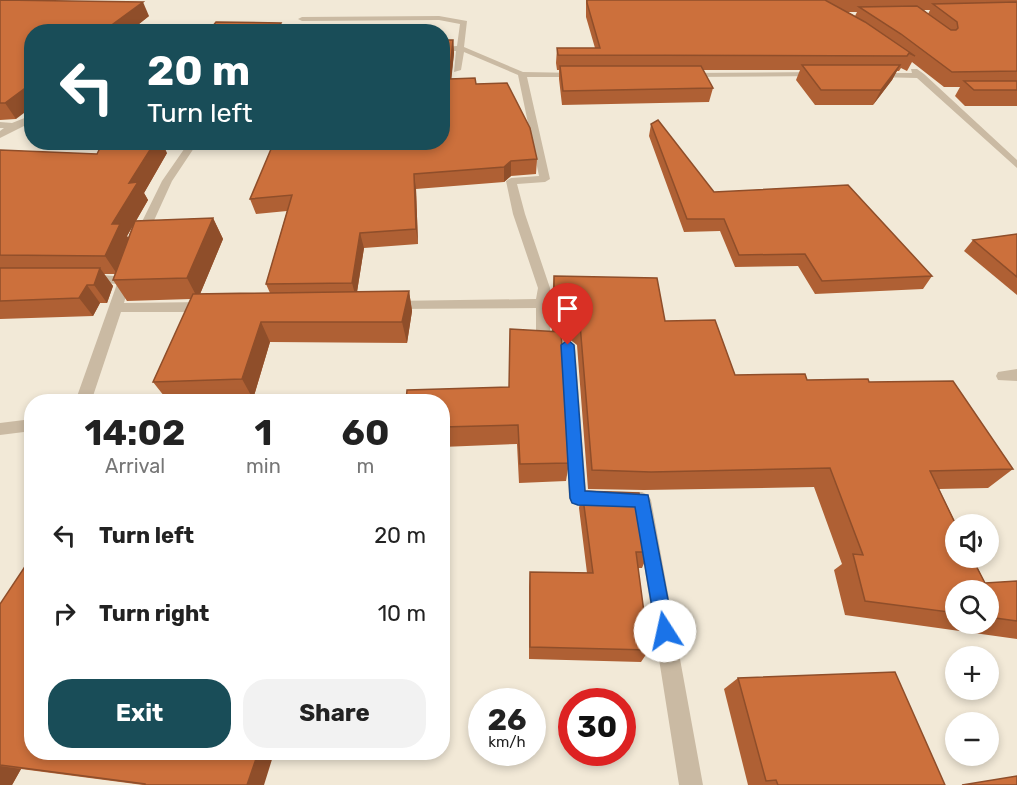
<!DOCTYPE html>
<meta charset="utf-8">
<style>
body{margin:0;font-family:Rubik,sans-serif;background:#f2f2f2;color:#222;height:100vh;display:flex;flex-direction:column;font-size:22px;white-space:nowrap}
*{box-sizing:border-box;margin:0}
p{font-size:20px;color:#767676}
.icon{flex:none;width:33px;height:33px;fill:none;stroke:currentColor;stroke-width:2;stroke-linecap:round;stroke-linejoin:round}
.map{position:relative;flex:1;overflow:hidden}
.panel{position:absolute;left:24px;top:394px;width:426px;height:366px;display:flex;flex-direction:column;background:#fff;border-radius:24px;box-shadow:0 3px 9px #0003}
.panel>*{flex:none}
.banner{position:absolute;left:24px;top:24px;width:426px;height:126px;border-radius:24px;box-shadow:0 3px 9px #0003;background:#194d58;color:#fff;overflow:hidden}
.buttons{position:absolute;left:945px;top:514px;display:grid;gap:12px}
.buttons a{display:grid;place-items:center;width:54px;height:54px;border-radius:50%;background:#fff;box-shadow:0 3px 9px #0003;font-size:30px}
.speed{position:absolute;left:468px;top:688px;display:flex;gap:12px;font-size:30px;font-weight:700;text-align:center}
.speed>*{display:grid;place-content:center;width:78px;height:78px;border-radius:50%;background:#fff;box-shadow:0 3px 9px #0003;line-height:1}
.speed small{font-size:15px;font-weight:400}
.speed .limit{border:9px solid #d22;background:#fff;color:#111}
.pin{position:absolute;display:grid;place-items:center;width:51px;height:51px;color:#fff;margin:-62px -26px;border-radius:50% 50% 50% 0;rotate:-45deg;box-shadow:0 0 6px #0007}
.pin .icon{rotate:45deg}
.me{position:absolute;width:66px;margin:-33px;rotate:350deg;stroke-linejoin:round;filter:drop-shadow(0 0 4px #0008)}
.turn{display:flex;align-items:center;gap:21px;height:126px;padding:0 24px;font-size:27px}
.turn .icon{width:78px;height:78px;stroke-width:2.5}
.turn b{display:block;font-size:42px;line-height:51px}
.eta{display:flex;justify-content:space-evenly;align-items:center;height:102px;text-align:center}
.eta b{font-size:36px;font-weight:700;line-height:42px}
.cta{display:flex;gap:12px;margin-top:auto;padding:12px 24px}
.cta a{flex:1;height:69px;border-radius:24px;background:#194d58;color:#fff;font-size:24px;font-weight:700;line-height:69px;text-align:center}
.cta a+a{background:#f2f2f2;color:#222}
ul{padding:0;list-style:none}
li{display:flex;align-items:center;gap:18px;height:78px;padding:0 24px}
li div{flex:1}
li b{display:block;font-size:22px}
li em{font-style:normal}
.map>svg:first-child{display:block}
</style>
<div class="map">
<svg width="1017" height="785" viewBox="0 0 1017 785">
<rect width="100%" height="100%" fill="#f2e9d7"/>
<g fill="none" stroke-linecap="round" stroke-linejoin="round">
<!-- street -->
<g fill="#cabaa3" fill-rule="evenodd">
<path d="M 439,16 L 467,21 L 464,47 L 523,72 L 579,73 L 583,75 L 579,77 L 527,77 L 550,179 L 545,182 L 517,184 L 525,214 L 550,288 L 550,339 L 568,340 L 575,345 L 586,491 L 642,492 L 648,495 L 651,500 L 703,785 L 679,785 L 635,508 L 578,506 L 572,503 L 569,498 L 561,350 L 538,348 L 536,344 L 536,308 L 392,309 L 385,305 L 392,301 L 536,299 L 538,288 L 513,214 L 506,181 L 511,178 L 539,176 L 518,75 L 464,52 L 461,70 L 454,72 L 456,51 L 442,51 L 442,47 L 457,46 L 460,24 L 439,20 L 302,21 L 298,19 L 302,17 Z"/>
<path d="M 911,69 L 917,69 L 924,74 L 1017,160 L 1017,168 L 917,78 L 876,77 L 872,75 L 876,73 L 912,73 Z"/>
<path d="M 819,72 L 823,74 L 822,76 L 687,77 L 683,75 L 687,73 Z"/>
<path d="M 32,115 L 32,122 L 0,138 L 0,131 L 4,128 L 0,128 L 0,122 L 12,123 Z"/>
<path d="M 189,142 L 198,142 L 172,181 L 146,238 L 144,241 L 136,241 L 134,238 L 162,181 Z"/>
<path d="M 87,274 L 128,277 L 130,280 L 124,303 L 206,302 L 213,307 L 206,312 L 121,312 L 91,402 L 75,402 L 117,284 L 83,281 L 81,278 Z"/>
<path d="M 1017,369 L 1017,381 L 998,380 L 996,376 L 998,372 Z"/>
<path d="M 32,419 L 32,431 L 0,435 L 0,423 Z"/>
</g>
</g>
<!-- wall -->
<g fill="#af6034" fill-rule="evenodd">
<path d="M 0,0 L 33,0 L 32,1 L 149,16 L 129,32 L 32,32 L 16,119 L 0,120 Z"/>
<path d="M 586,0 L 1017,0 L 1017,106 L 965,106 L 955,96 L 960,87 L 944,87 L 912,62 L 907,71 L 901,68 L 899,71 L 897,71 L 892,80 L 873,105 L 815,105 L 796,80 L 800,70 L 703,70 L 713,88 L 709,102 L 562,105 L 559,79 L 559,70 L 557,70 L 556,63 L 557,48 L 595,48 L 586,17 ZM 924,10 L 930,10 L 928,14 ZM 848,12 L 857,12 L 855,16 Z"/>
<path d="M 453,40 L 454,53 L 451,79 L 476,84 L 537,159 L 536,174 L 511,176 L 504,182 L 416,189 L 418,244 L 364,248 L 357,292 L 409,291 L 412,311 L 407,343 L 270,342 L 253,399 L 168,401 L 153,382 L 191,299 L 127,301 L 113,280 L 115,274 L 104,274 L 113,286 L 107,303 L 100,303 L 93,316 L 0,319 L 0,150 L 97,154 L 167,153 L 144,193 L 148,200 L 136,221 L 213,218 L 223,239 L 200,294 L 270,293 L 266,284 L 287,211 L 256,214 L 250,199 ZM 133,225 L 128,238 L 127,236 Z"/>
<path d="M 651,124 L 714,192 L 932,276 L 923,289 L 815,294 L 798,266 L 735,267 L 720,231 L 684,232 L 649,136 Z"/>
<path d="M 1017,234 L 1017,295 L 964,251 L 973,240 Z"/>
<path d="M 554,276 L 665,321 L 735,375 L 807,380 L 869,382 L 1013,469 L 988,488 L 939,489 L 985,583 L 1017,581 L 1017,639 L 845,615 L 834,570 L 842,564 L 814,487 L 644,490 L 588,489 L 577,345 L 568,338 L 561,337 L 569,463 L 566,481 L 519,483 L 517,444 L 442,447 L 442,402 L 509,387 L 552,331 L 552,297 ZM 956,591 L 988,591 L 988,624 L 956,624 Z"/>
<path d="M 582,491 L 649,552 L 642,568 L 638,568 L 649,650 L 641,662 L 529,659 L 529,587 L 530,572 L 587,573 L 579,508 Z"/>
<path d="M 0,604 L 32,753 L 264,785 L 143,785 L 21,769 L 12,785 L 0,785 Z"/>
<path d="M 738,678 L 945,785 L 748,785 L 724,689 Z"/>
</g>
<!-- shaded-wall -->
<g fill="#8f4e2a">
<path d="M 143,2 L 149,16 L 129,32 L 102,32 Z"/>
<path d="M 281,23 L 284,32 L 275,32 Z"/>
<path d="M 453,40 L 454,53 L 450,93 L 449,79 Z"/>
<path d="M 900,65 L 892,80 L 873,105 L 881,90 Z"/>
<path d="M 32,83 L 32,107 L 16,119 L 5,103 Z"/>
<path d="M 155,142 L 162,142 L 167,153 L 144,193 L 148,200 L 127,236 L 131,242 L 117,274 L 105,256 L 112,224 L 129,183 Z"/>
<path d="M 511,161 L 511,176 L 504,182 L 504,167 Z"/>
<path d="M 414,174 L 416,189 L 418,244 L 416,229 Z"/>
<path d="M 213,218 L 223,239 L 198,299 L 187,278 Z"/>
<path d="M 360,233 L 364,248 L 356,298 L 352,283 Z"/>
<path d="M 100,268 L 113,286 L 107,303 L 94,285 Z"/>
<path d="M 87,285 L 100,303 L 93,316 L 79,298 Z"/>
<path d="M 409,291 L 412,311 L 407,343 L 402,322 Z"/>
<path d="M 261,322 L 270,342 L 253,399 L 242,379 Z"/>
<path d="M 258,753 L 274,753 L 264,785 L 247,785 Z"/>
<path d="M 0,766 L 21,769 L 12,785 L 0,785 Z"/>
</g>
<!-- building -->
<g fill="#cc703c" stroke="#8f4e2a" stroke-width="1.5">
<path d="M 0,0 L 143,2 L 102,32 L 32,32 L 32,83 L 5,103 L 0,103 Z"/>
<path d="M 587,0 L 825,0 L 865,22 L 915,56 L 909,53 L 907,56 L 558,55 L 557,48 L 600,48 L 587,3 Z"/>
<path d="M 1017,2 L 1017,71 L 952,72 L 901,34 L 859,7 L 917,6 L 951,30 L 956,30 L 958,28 L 957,22 L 933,4 Z"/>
<path d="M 216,22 L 281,23 L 275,32 L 208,32 Z"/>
<path d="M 442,40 L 453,40 L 449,79 L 475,78 L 476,84 L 507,83 L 530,128 L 537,159 L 511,161 L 504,167 L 414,174 L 416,229 L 360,233 L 352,283 L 266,284 L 292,195 L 250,199 L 274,142 L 442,142 Z"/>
<path d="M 802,65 L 900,65 L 881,90 L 821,90 Z"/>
<path d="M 560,66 L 701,66 L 713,88 L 563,91 Z"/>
<path d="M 964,81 L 1017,81 L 1017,90 L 974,90 Z"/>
<path d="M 658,120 L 714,192 L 848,185 L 932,276 L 822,281 L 805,254 L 739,255 L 724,219 L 687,219 L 651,124 Z"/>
<path d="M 103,142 L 155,142 L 129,183 L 138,182 L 112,224 L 120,224 L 105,256 L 0,255 L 0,150 L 97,154 Z"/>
<path d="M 213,218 L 187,278 L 113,280 L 135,221 Z"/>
<path d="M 1017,234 L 1017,277 L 973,240 Z"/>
<path d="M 0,268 L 100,268 L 94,285 L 87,285 L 79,298 L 0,301 Z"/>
<path d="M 554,276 L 657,278 L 665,321 L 715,320 L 735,375 L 805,374 L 807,380 L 868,379 L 869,382 L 953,381 L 1013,469 L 930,471 L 956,525 L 956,558 L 972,558 L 985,583 L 1017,581 L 1017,621 L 988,617 L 988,591 L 956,591 L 956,613 L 865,601 L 853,554 L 863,555 L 830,468 L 651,472 L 592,470 L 580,324 L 571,316 L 554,315 Z"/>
<path d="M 409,291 L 402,322 L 261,322 L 242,379 L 153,382 L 193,294 Z"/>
<path d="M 510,329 L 561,332 L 569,463 L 520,464 L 518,425 L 442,427 L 442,402 L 406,402 L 407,390 L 509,387 Z"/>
<path d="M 582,491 L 639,493 L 649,552 L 636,552 L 649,650 L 530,647 L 530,572 L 593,573 Z"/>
<path d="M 32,556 L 32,753 L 258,753 L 247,785 L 145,785 L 145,784 L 0,765 L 0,604 Z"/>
<path d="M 895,672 L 945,785 L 778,785 L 776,780 L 766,781 L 738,678 Z"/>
<path d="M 1017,776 L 1017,785 L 962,785 Z"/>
</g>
<!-- route -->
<path fill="#1a73e8" stroke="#114b97" stroke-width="1.5" d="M 568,340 L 574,345 L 585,491 L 648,495 L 674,631 L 671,638 L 665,640 L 658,638 L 656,631 L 635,507 L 578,505 L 572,503 L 570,498 L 561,345 Z"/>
</svg>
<div class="buttons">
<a><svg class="icon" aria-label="sound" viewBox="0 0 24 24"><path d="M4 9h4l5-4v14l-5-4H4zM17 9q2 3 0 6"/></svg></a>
<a><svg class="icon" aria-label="search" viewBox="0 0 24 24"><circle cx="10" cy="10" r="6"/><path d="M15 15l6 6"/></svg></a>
<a>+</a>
<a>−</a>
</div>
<div class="speed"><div>26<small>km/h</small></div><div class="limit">30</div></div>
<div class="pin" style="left:568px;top:345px;background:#d93025"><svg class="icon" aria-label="arrive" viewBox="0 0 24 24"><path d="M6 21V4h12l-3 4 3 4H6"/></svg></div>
<svg class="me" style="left:665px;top:631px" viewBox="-20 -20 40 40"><circle r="19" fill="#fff"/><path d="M0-13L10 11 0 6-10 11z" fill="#1a73e8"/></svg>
<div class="banner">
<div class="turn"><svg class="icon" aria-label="left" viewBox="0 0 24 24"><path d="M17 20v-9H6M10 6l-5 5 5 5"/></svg><div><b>20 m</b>Turn left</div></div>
</div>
<section class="panel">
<div class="eta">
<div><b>14:02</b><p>Arrival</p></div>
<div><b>1</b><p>min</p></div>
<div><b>60</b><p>m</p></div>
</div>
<ul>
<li><svg class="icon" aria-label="left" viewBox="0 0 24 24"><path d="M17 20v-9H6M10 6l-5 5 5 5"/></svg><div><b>Turn left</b></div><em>20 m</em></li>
<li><svg class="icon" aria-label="right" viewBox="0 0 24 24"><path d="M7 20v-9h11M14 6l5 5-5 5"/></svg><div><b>Turn right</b></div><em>10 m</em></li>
</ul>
<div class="cta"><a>Exit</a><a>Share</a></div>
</section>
</div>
